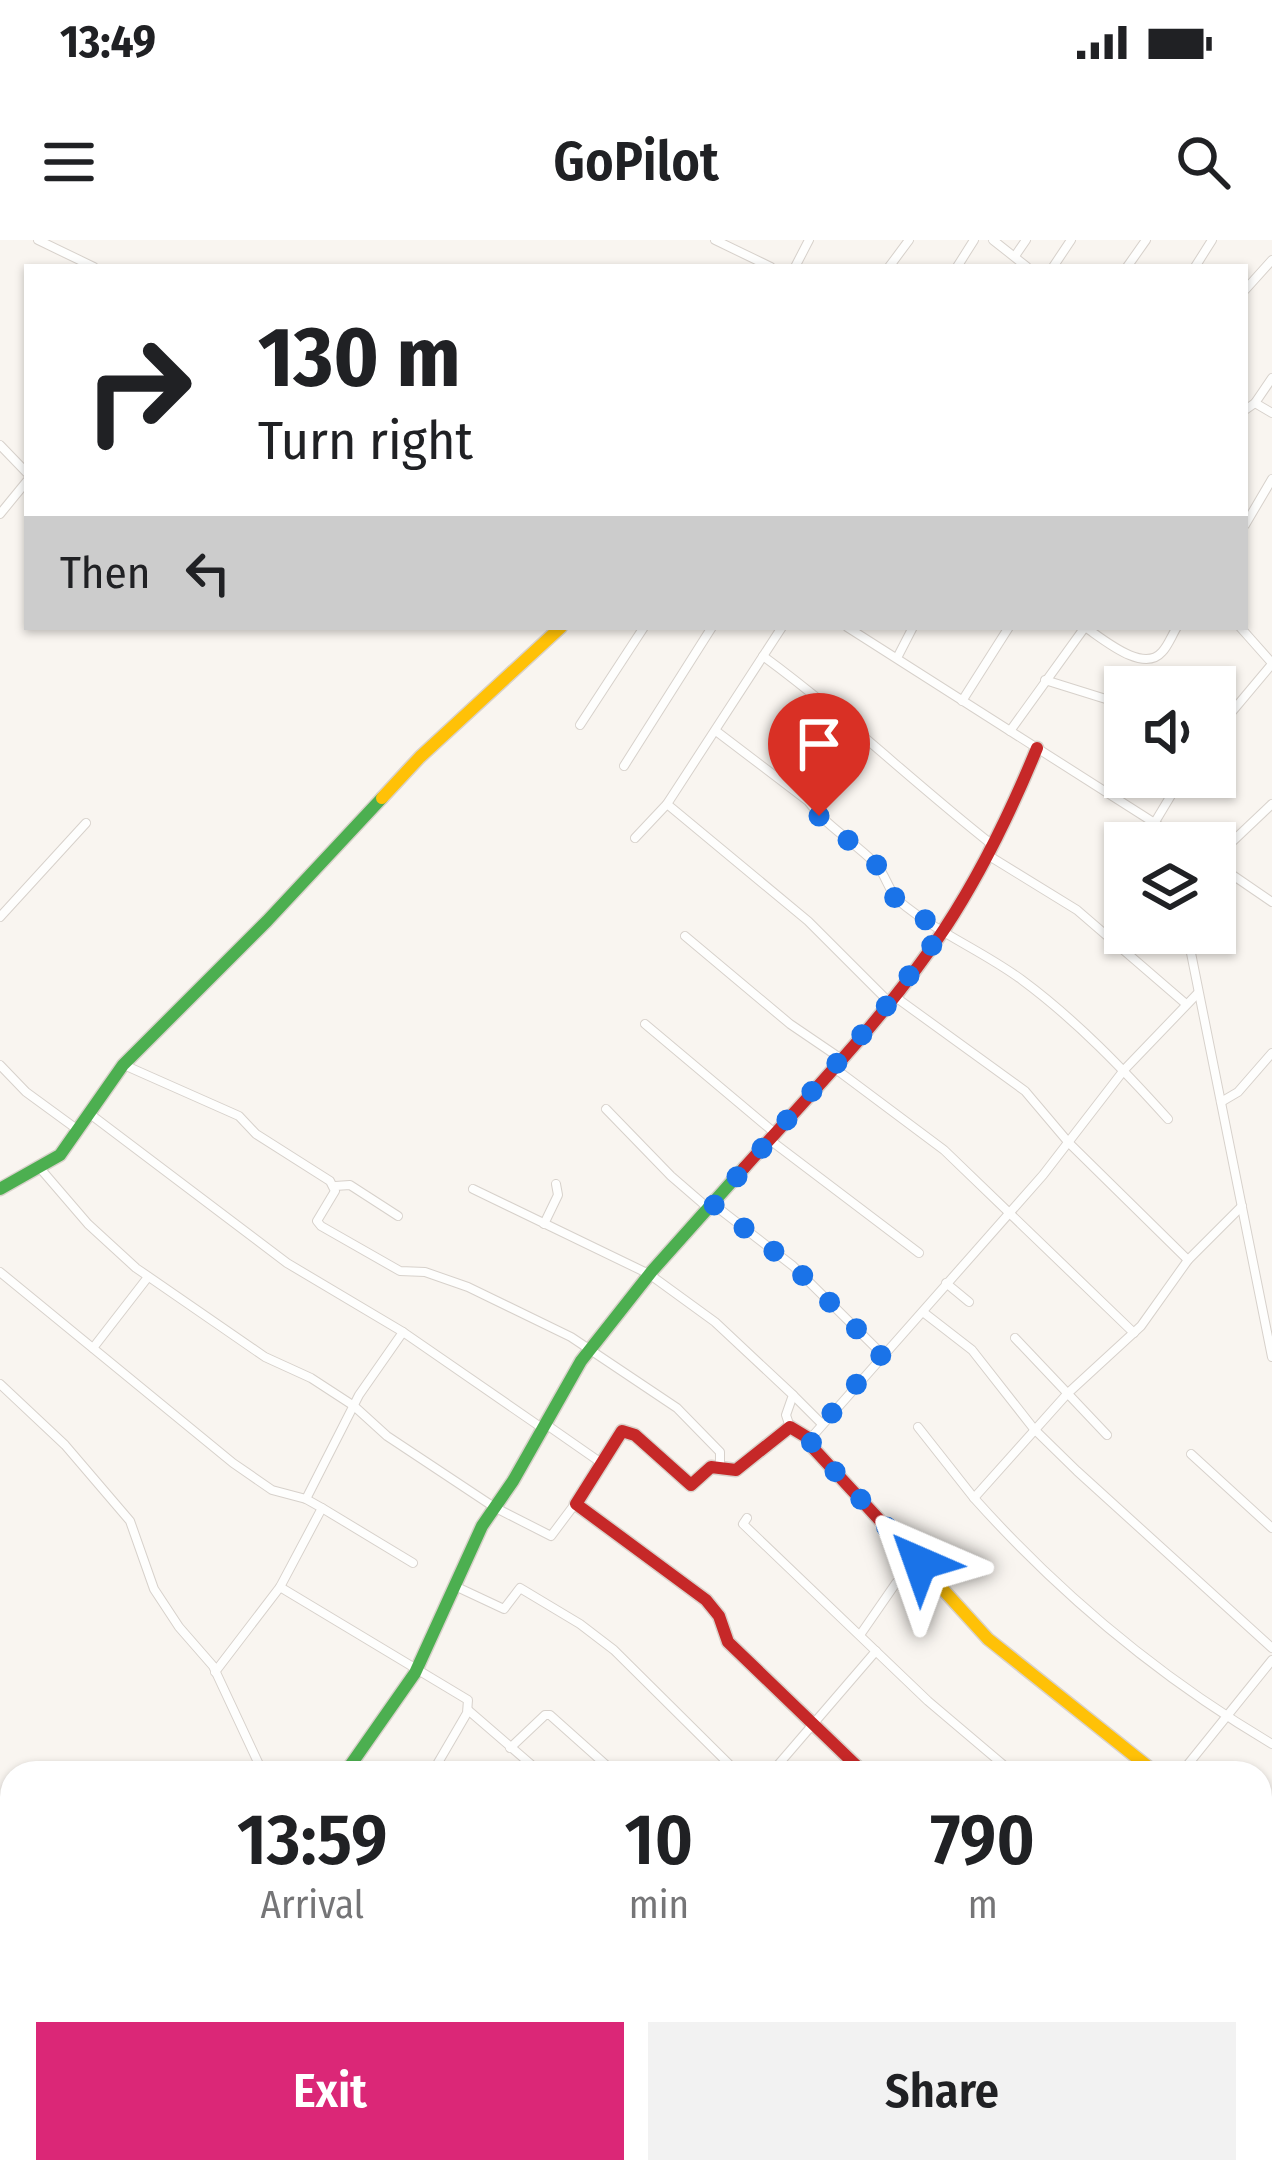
<!DOCTYPE html>
<style>
body{margin:0;font-family:"Fira Sans Condensed",sans-serif;background:#f2f2f2;color:#202124;height:100vh;display:flex;flex-direction:column;font-size:45px;white-space:nowrap}
*{box-sizing:border-box;margin:0}
p{font-size:39px;color:#757577}
.icon{flex:none;width:66px;height:66px;fill:none;stroke:currentColor;stroke-width:2;stroke-linecap:round;stroke-linejoin:round}
.map{position:relative;flex:1;overflow:hidden}
.panel{position:absolute;left:0px;top:1521px;width:1272px;height:423px;display:flex;flex-direction:column;background:#fff;border-radius:36px 36px 0 0;box-shadow:0 3px 9px #0004}
.panel>*{flex:none}
.guide{position:absolute;left:24px;top:24px;width:1224px;height:366px;border-radius:0px;box-shadow:0 3px 9px #0004;background:#fff;color:#202124;overflow:hidden}
.controls{position:absolute;left:1104px;top:426px;display:grid;gap:24px}
.controls a{display:grid;place-items:center;width:132px;height:132px;border-radius:0px;background:#fff;box-shadow:0 3px 9px #0004;font-size:60px}
.pin{position:absolute;display:grid;place-items:center;width:102px;height:102px;color:#fff;margin:-123px -51px;border-radius:50% 50% 50% 0;rotate:-45deg;box-shadow:0 0 12px #0007}
.pin .icon{rotate:45deg}
.me{position:absolute;width:132px;margin:-66px;rotate:317deg;stroke-linejoin:round;filter:drop-shadow(0 0 9px #0008)}
.turn{display:flex;align-items:center;gap:42px;height:252px;padding:0 36px;font-size:54px}
.turn .icon{width:156px;height:156px;stroke-width:2.5}
.turn b{display:block;font-size:84px;line-height:102px}
.then{display:flex;align-items:center;height:114px;padding:0 36px;background:#0003;gap:24px;font-size:45px}
.eta{display:flex;justify-content:space-evenly;align-items:center;height:204px;text-align:center}
.eta b{font-size:72px;font-weight:600;line-height:84px}
.button{display:flex;gap:24px;margin-top:auto;padding:24px 36px}
.button a{flex:1;height:138px;border-radius:0px;background:#db2777;color:#fff;font-size:48px;font-weight:600;line-height:138px;text-align:center}
.button a+a{background:#f2f2f2;color:#202124}
.status{display:flex;justify-content:space-between;align-items:center;height:84px;padding:0 60px;background:#fff;direction:ltr}
.status svg{height:33px;fill:currentColor}
header{display:flex;justify-content:space-between;align-items:center;height:156px;padding:0 36px;background:#fff;font-size:54px;font-weight:600}
.map>svg:first-child{display:block}
</style>
<div class="status"><b>13:49</b><svg viewBox="0 0 49 12"><path d="M0 12V9h3v3zM5 12V6h3v6zM10 12V3h3v9zM15 12V0h3v12zM26 1h20v11H26zM47 4h2v5h-2z"/></svg></div>
<header><svg class="icon" aria-label="menu" viewBox="0 0 24 24"><path d="M4 6h16M4 12h16M4 18h16"/></svg>GoPilot<svg class="icon" aria-label="search" viewBox="0 0 24 24"><circle cx="10" cy="10" r="6"/><path d="M15 15l6 6"/></svg></header>
<div class="map">
<svg width="1272" height="1943" viewBox="0 0 1272 1943">
<rect width="100%" height="100%" fill="#f9f5f0"/>
<g fill="none" stroke-linecap="round" stroke-linejoin="round">
<!-- street casing -->
<g stroke="#d7d1cb" stroke-width="10">
<g id="street">
<path d="M 38,0 L 94,27"/>
<path d="M 715,0 L 771,27"/>
<path d="M 993,0 L 1027,27"/>
<path d="M 1015,16 L 1026,0"/>
<path d="M 795,27 L 809,0"/>
<path d="M 889,27 L 909,0"/>
<path d="M 957,27 L 974,0"/>
<path d="M 1053,27 L 1071,0"/>
<path d="M 1127,27 L 1146,0"/>
<path d="M 1195,27 L 1212,0"/>
<path d="M 1245,50 L 1272,20"/>
<path d="M 1255,163 L 1272,173"/>
<path d="M 1245,170 L 1255,163 L 1272,138"/>
<path d="M 0,205 L 27,233"/>
<path d="M 0,274 L 27,241"/>
<path d="M 1245,285 L 1272,239"/>
<path d="M 847,387 L 1186,603"/>
<path d="M 1085,387 C 1102,398 1143,434 1162,412 C 1168,406 1172,395 1177,387"/>
<path d="M 1240,387 L 1272,423"/>
<path d="M 763,416 C 842,474 913,542 990,603"/>
<path d="M 897,418 L 913,387"/>
<path d="M 1045,440 L 1125,465"/>
<path d="M 962,461 L 1009,387"/>
<path d="M 580,485 L 644,387"/>
<path d="M 716,491 L 808,561 C 827,587 853,601 875,623 C 886,634 888,651 899,661 C 937,693 983,711 1022,740 C 1076,780 1124,830 1168,879"/>
<path d="M 1010,491 L 1085,387"/>
<path d="M 1215,492 L 1272,424"/>
<path d="M 624,526 L 712,387"/>
<path d="M 667,564 L 808,681 L 888,761"/>
<path d="M 635,598 L 667,564 L 782,387"/>
<path d="M 1165,603 L 1155,582 L 1182,537"/>
<path d="M 986,614 L 1077,670 L 1186,764"/>
<path d="M 1215,618 L 1272,564"/>
<path d="M 1215,623 L 1272,662"/>
<path d="M 0,677 L 86,583"/>
<path d="M 1187,693 L 1272,1117"/>
<path d="M 685,696 L 790,784 L 840,818"/>
<path d="M 894,756 L 1025,851 L 1069,903 L 1188,1020"/>
<path d="M 645,784 L 776,894"/>
<path d="M 0,825 L 26,852 L 78,890"/>
<path d="M 124,825 L 239,876 L 256,894 L 330,941 L 335,951 L 317,981 L 321,986 L 400,1031 L 425,1032 L 468,1047 L 571,1097 L 677,1168 L 720,1212 L 720,1226"/>
<path d="M 833,827 L 944,910 L 1134,1093"/>
<path d="M 1221,862 L 1238,852 L 1272,813"/>
<path d="M 606,869 L 671,936 L 708,968"/>
<path d="M 90,874 L 287,1023 L 403,1092 L 542,1188"/>
<path d="M 770,900 L 919,1013"/>
<path d="M 39,927 L 88,984 L 136,1028 L 265,1117 L 311,1138 L 354,1166 L 387,1196 L 494,1267 L 551,1296 L 575,1264"/>
<path d="M 335,946 L 350,945 L 398,976"/>
<path d="M 473,949 L 649,1034 L 715,1082 L 793,1155 L 786,1175 L 790,1187"/>
<path d="M 713,964 L 793,1026 L 882,1114"/>
<path d="M 1242,966 L 1188,1020 L 1141,1086 L 1067,1154 L 974,1258 C 1060,1354 1161,1438 1272,1504"/>
<path d="M 544,984 L 558,955 L 556,944"/>
<path d="M 0,1032 L 233,1223 L 272,1250 L 306,1259 L 322,1268 L 280,1347 L 215,1432"/>
<path d="M 946,1043 L 969,1062"/>
<path d="M 923,1072 L 972,1110 L 1034,1189 L 1077,1231 L 1272,1408"/>
<path d="M 1015,1098 L 1107,1195"/>
<path d="M 93,1108 L 148,1037"/>
<path d="M 0,1144 L 65,1205 L 130,1281 L 154,1349 L 179,1387 L 213,1426 L 263,1533"/>
<path d="M 793,1155 L 821,1183"/>
<path d="M 544,1183 L 600,1222"/>
<path d="M 918,1187 L 974,1258"/>
<path d="M 810,1199 L 1043,935 L 1124,830 L 1198,753"/>
<path d="M 1191,1214 L 1272,1288"/>
<path d="M 306,1259 L 359,1155 L 403,1092"/>
<path d="M 322,1268 L 413,1323"/>
<path d="M 747,1278 L 743,1284 L 928,1461 L 1013,1533"/>
<path d="M 280,1347 L 468,1460 L 467,1473 L 432,1533"/>
<path d="M 457,1347 L 504,1369 L 520,1348 L 580,1384 L 614,1410 L 738,1533"/>
<path d="M 860,1395 L 896,1343 L 918,1324"/>
<path d="M 468,1470 L 541,1533"/>
<path d="M 510,1508 L 545,1475 L 550,1475 L 615,1533"/>
<path d="M 771,1533 L 876,1411"/>
<path d="M 1181,1533 L 1272,1420"/>
<path d="M 1260,1611 L 1272,1621"/>
<path d="M 1260,1723 L 1272,1732"/>
<path d="M 1260,1857 L 1272,1863"/>
<path d="M 479,1932 L 535,1943"/>
<path d="M 676,1932 L 676,1943"/>
<path d="M 913,1932 L 913,1943"/>
<path d="M 993,1932 L 993,1943"/>
<path d="M 1068,1932 L 1078,1943"/>
<path d="M 1211,1932 L 1226,1943"/>
<path d="M 233,1943 L 239,1932"/>
<path d="M 433,1943 L 436,1932"/>
<path d="M 594,1943 L 595,1932"/>
<path d="M 756,1943 L 756,1932"/>
<path d="M 833,1943 L 833,1932"/>
</g>
</g>
<!-- fast casing -->
<g stroke="#d9d2cb" stroke-width="15">
<g id="fast">
<path d="M 0,949 L 60,915 L 123,825 L 267,681 L 382,558"/>
<path d="M 345,1533 L 415,1433 L 482,1286 L 513,1241 L 581,1121 L 652,1031 L 744,928"/>
</g>
</g>
<!-- slow casing -->
<g stroke="#d9d2cb" stroke-width="15">
<g id="slow">
<path d="M 382,558 L 420,517 L 561,387"/>
<path d="M 898,1300 L 988,1399 L 1156,1533"/>
</g>
</g>
<!-- jam casing -->
<g stroke="#d9d2cb" stroke-width="15">
<g id="jam">
<path d="M 744,928 C 812,852 889,773 945,688 C 981,633 1012,569 1037,508"/>
<path d="M 864,1533 L 728,1402 L 719,1376 L 706,1360 L 576,1264 L 622,1191 L 635,1195 L 691,1245 L 711,1227 L 736,1230 L 790,1187 L 810,1199 L 814,1209 L 898,1300"/>
</g>
</g>
<!-- street -->
<use href="#street" stroke="#fefefd" stroke-width="8"/>
<!-- fast -->
<use href="#fast" stroke="#4caf50" stroke-width="12"/>
<!-- slow -->
<use href="#slow" stroke="#ffc107" stroke-width="12"/>
<!-- jam -->
<use href="#jam" stroke="#c62828" stroke-width="12"/>
</g>
<g fill="none" stroke-linecap="round" stroke-linejoin="round">
<!-- route -->
<path stroke="#1a73e8" stroke-width="21" stroke-dasharray="0 37.8" d="M 819,576 L 873,621 L 884,633 L 894,657 L 942,692 L 881,773 L 713,964 L 793,1026 L 882,1114 L 810,1199 L 814,1209 L 920,1323"/>
</g>
</svg>
<div class="controls">
<a><svg class="icon" aria-label="sound" viewBox="0 0 24 24"><path d="M4 9h4l5-4v14l-5-4H4zM17 9q2 3 0 6"/></svg></a>
<a><svg class="icon" aria-label="layers" viewBox="0 0 24 24"><path d="M12 4l9 5-9 5-9-5zM3 14l9 5 9-5"/></svg></a>
</div>
<div class="pin" style="left:819px;top:576px;background:#d93025"><svg class="icon" aria-label="arrive" viewBox="0 0 24 24"><path d="M6 21V4h12l-3 4 3 4H6"/></svg></div>
<svg class="me" style="left:920px;top:1323px" viewBox="-20 -20 40 40"><path d="M0-17L14 15 0 8-14 15z" fill="#1a73e8" stroke="#fff" stroke-width="4"/></svg>
<div class="guide">
<div class="turn"><svg class="icon" aria-label="right" viewBox="0 0 24 24"><path d="M7 20v-9h11M14 6l5 5-5 5"/></svg><div><b>130 m</b>Turn right</div></div>
<div class="then">Then<svg class="icon" aria-label="left" viewBox="0 0 24 24"><path d="M17 20v-9H6M10 6l-5 5 5 5"/></svg></div>
</div>
<section class="panel">
<div class="eta">
<div><b>13:59</b><p>Arrival</p></div>
<div><b>10</b><p>min</p></div>
<div><b>790</b><p>m</p></div>
</div>
<div class="button"><a>Exit</a><a>Share</a></div>
</section>
</div>
